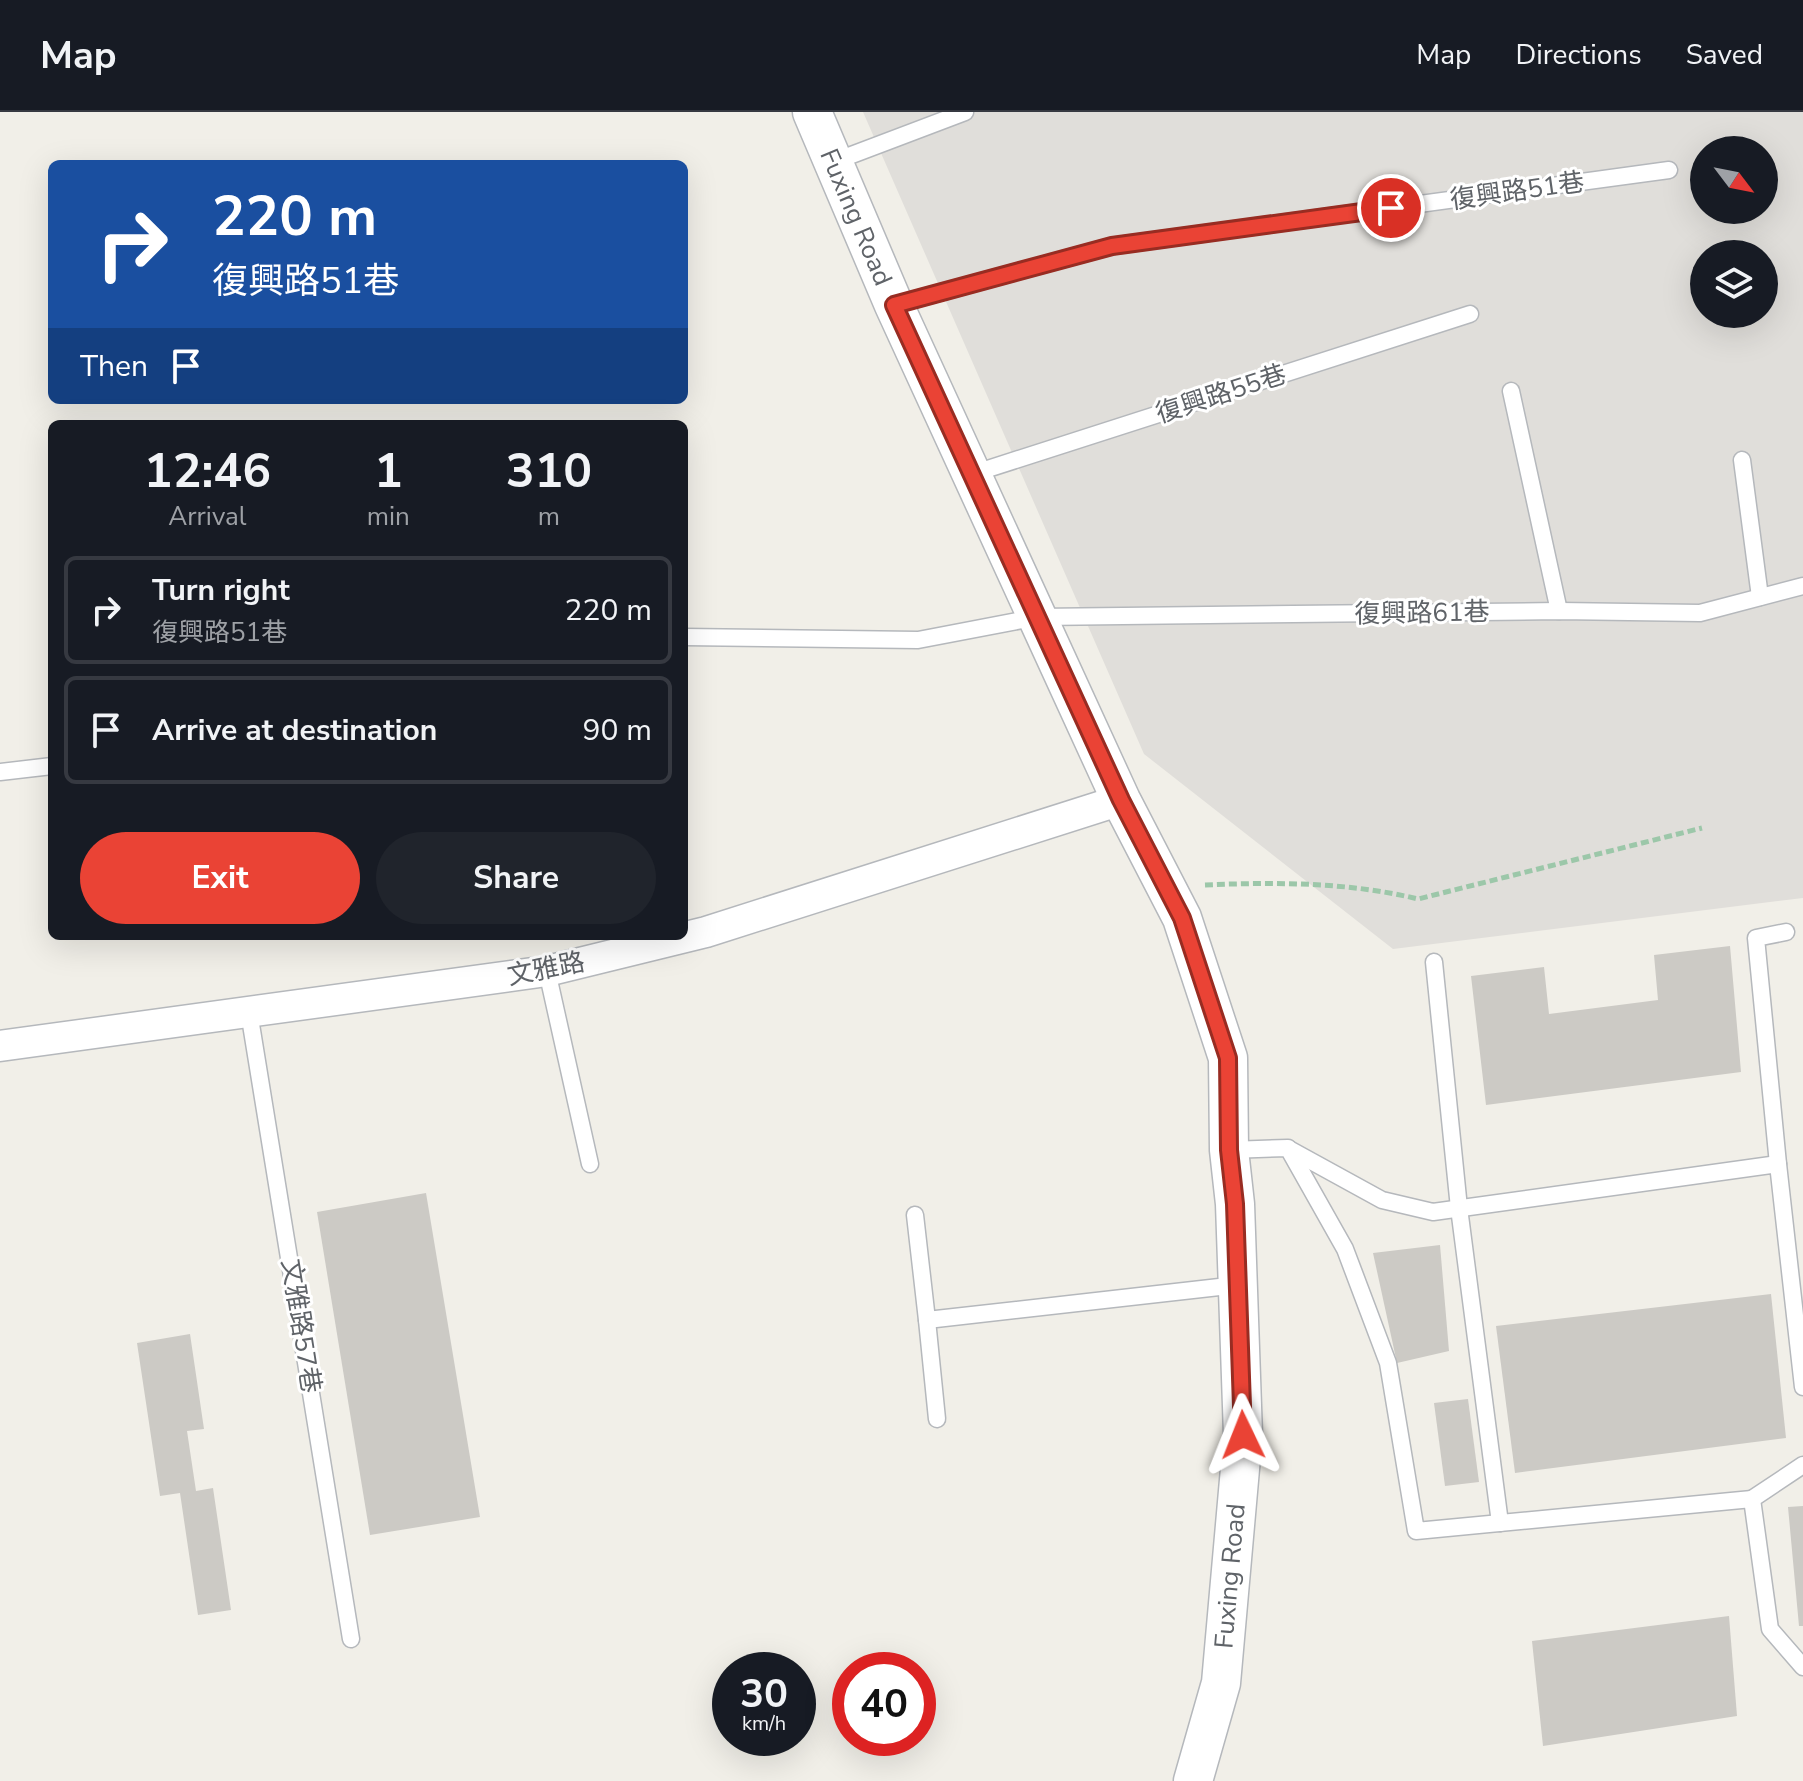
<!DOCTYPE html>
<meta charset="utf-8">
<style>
body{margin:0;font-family:"Nunito Sans","Noto Sans TC",sans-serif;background:#20242c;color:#f1f3f6;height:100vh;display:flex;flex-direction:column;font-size:30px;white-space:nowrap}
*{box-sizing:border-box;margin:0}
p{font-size:26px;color:#9ea1a6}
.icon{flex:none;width:44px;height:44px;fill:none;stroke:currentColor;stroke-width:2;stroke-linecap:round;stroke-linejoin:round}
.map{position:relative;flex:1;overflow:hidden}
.panel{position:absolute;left:48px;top:308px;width:640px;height:520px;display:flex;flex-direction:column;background:#171b24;border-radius:12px;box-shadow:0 8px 32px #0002}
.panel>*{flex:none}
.guide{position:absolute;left:48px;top:48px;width:640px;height:244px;border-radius:12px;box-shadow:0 8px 32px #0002;background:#1a4fa0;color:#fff;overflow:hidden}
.needle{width:52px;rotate:122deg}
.buttons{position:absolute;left:1690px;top:24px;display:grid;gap:16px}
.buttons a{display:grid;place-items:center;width:88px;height:88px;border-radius:50%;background:#171b24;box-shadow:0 8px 32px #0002;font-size:40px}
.speed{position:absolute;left:712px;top:1540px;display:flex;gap:16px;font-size:40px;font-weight:700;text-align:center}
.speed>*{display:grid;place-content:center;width:104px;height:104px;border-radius:50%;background:#171b24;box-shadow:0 8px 32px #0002;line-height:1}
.speed small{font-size:20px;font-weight:400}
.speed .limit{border:12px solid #d22;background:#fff;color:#111}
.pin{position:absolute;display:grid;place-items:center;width:68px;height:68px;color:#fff;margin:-34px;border:4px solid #fff;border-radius:50%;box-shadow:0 2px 8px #0007}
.me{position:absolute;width:88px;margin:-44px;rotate:358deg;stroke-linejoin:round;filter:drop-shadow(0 0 6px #0008)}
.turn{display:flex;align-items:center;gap:28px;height:168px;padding:0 32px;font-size:36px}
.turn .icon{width:104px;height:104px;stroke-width:2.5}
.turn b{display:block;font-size:56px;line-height:68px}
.then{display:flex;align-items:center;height:76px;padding:0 32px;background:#0003;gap:16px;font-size:30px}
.eta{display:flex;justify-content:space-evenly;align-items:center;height:136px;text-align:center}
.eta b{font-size:48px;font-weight:700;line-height:56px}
.cta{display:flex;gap:16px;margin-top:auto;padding:16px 32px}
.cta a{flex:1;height:92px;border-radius:48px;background:#ea4335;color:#fff;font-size:32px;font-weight:700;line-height:92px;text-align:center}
.cta a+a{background:#20242c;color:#f1f3f6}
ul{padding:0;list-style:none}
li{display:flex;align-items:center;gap:24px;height:108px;margin:0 16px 12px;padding:0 16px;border:4px solid #363941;border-radius:12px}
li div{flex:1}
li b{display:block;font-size:30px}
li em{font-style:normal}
header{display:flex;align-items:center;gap:48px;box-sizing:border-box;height:112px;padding:0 40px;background:#171b24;border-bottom:2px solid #363941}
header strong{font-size:38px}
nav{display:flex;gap:44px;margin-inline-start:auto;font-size:28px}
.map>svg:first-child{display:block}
</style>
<header>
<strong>Map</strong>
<nav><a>Map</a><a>Directions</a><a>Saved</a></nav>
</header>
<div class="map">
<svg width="1803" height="1669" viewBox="0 0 1803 1669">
<rect width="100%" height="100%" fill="#f1efe8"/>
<!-- industrial -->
<path fill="#e0deda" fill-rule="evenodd" d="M 863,0 L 1803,0 L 1803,786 L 1393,837 L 1144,642 ZM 1704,38 L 1764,38 L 1764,98 L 1704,98 ZM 1704,142 L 1764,142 L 1764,202 L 1704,202 Z"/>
<!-- building -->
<g fill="#cccac5">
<path d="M 1730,834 L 1741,960 L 1486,993 L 1471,864 L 1544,855 L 1549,902 L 1658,888 L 1654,843 Z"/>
<path d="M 426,1081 L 480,1405 L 370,1423 L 317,1100 Z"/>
<path d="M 1440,1133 L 1449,1239 L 1397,1251 L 1373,1141 Z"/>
<path d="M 1771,1182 L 1786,1326 L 1515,1361 L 1496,1214 Z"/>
<path d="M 190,1222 L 204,1317 L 187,1319 L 196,1379 L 213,1376 L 231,1498 L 198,1503 L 180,1381 L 160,1384 L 137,1231 Z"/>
<path d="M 1468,1287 L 1479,1370 L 1445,1374 L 1434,1291 Z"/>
<path d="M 1803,1394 L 1803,1514 L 1799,1514 L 1788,1395 Z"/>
<path d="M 1729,1504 L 1737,1604 L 1543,1634 L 1532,1529 Z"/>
</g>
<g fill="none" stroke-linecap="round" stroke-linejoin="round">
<!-- service casing -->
<g stroke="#b5b8bc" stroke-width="19">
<g id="service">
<path d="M 833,50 L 965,0"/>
<path d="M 894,193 L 1112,134 L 1669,58"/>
<path d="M 1511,279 L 1559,499"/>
<path d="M 1742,348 L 1760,485"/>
<path d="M 972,362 L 1470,202"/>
<path d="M 684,525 L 918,528 L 1038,505 L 1559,499 L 1700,501 L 1803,474"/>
<path d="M 0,660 L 52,654"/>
<path d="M 1434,850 L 1459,1096 L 1500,1411"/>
<path d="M 547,859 L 590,1052"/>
<path d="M 249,900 L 351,1527"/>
<path d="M 1289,1037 L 1382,1088 L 1433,1100 L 1778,1052 L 1803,1275"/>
<path d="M 1229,1038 L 1288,1036 L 1345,1137 L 1388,1251 L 1416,1419 L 1752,1387"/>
<path d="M 1778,1052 L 1756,826 L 1786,820"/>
<path d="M 915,1103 L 927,1208 L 1237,1173"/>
<path d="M 927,1208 L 937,1307"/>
<path d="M 1803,1353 L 1752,1387 L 1770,1517 L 1803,1555"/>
</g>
</g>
<!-- minor casing -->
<g stroke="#b5b8bc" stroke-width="33">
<path id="minor" d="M 0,934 L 547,859 L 706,820 L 1121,688"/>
</g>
<!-- tertiary casing -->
<g stroke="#b5b8bc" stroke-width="41">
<g id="tertiary">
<path id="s1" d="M 812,0 L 894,193 L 1121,688 L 1182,806 L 1228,946 L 1229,1038 L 1235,1092 L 1243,1323 L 1221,1571 L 1193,1669"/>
</g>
</g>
<!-- path -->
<path stroke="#9cc7a9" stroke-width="5" stroke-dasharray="8 4" stroke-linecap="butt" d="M 1205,773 C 1275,770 1349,770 1418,787 L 1702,716"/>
<!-- service -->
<use href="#service" stroke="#fff" stroke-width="16"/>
<!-- minor -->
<use href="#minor" stroke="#fff" stroke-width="30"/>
<!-- tertiary -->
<use href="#tertiary" stroke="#fff" stroke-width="38"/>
</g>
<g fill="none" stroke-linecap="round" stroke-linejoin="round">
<!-- route casing -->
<g stroke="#982c22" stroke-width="20">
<path id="route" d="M 1243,1323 L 1235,1092 L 1229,1038 L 1228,946 L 1182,806 L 1121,688 L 894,193 L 1112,134 L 1391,96"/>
</g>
<!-- route -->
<use href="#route" stroke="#ea4335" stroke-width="14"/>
</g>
<g text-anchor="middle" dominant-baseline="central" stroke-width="6" stroke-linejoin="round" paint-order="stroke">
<!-- street labels -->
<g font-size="26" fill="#5f6368" stroke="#fff">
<text transform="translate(1517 79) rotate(-8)">復興路51巷</text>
<text stroke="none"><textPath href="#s1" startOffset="114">Fuxing Road</textPath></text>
<text transform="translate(1221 282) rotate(-18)">復興路55巷</text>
<text transform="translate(1422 501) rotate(-1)">復興路61巷</text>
<text transform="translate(546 857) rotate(-11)">文雅路</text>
<text transform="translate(301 1214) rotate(81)">文雅路57巷</text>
<text transform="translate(1230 1464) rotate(-85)">Fuxing Road</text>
</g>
</g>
</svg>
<div class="buttons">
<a><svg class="needle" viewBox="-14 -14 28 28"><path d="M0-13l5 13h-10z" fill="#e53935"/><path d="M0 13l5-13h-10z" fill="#9ea1a6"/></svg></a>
<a><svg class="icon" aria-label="layers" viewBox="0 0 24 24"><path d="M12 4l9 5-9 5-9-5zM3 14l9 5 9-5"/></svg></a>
</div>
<div class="speed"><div>30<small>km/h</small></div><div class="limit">40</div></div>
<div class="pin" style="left:1391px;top:96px;background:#d93025"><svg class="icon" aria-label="arrive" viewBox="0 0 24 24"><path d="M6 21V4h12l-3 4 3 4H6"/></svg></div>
<svg class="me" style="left:1243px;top:1323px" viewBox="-20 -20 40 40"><path d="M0-17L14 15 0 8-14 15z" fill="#ea4335" stroke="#fff" stroke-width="4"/></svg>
<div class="guide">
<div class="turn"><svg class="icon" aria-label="right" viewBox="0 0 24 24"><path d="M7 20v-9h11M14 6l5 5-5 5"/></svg><div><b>220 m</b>復興路51巷</div></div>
<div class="then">Then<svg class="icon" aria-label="arrive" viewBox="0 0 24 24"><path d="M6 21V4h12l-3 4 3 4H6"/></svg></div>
</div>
<section class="panel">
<div class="eta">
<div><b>12:46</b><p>Arrival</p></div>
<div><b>1</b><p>min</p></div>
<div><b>310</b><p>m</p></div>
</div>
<ul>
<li><svg class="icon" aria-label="right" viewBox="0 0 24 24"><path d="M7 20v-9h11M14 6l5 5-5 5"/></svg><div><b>Turn right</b><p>復興路51巷</p></div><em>220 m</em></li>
<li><svg class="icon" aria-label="arrive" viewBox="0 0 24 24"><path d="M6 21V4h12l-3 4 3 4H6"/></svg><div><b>Arrive at destination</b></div><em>90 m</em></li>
</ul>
<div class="cta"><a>Exit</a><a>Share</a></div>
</section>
</div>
